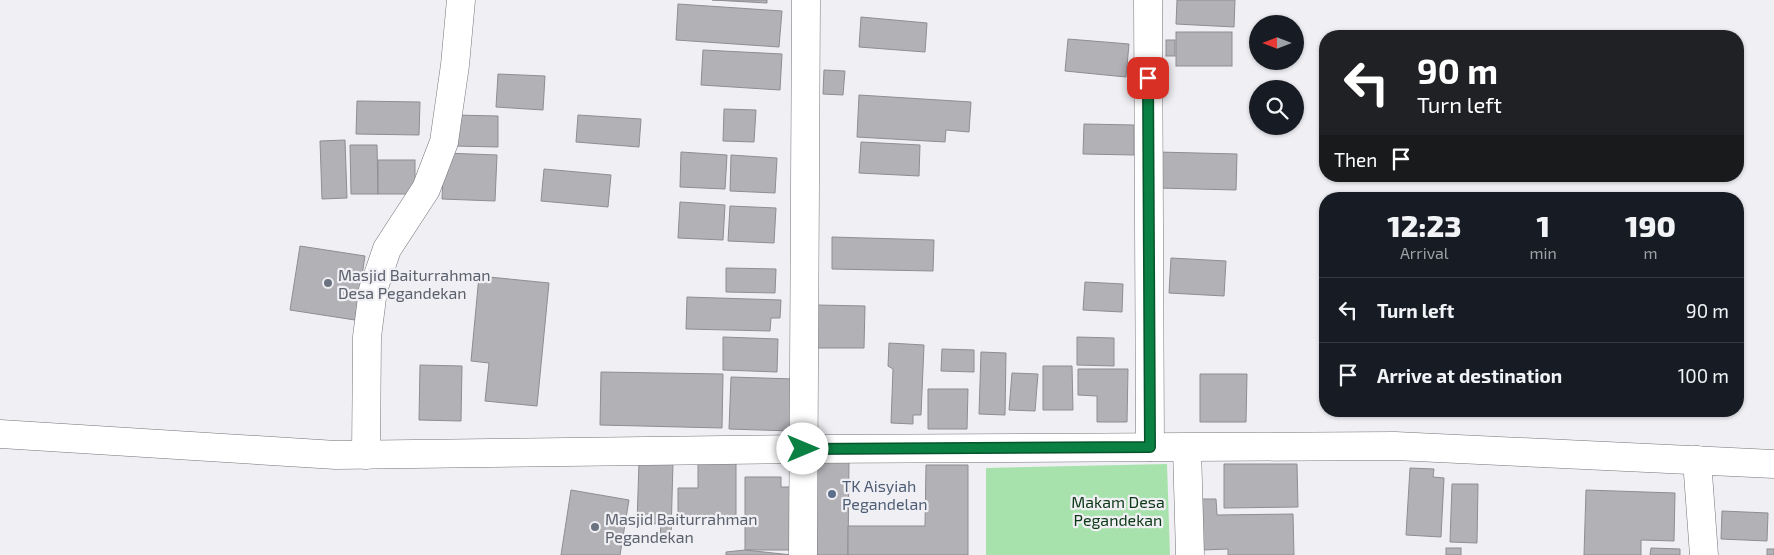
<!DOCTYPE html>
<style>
body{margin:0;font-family:"Exo 2",sans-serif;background:#20242c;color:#f1f3f6;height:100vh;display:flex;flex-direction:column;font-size:19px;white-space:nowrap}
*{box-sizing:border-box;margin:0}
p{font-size:16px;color:#9ea1a6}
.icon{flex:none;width:28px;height:28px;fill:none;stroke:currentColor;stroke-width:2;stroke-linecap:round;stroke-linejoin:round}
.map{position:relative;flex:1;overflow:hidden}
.details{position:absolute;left:1319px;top:192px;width:425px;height:225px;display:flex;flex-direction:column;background:#171b24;border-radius:20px;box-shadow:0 1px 4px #0004}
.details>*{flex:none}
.banner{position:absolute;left:1319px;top:30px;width:425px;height:152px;border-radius:20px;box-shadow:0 1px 4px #0004;background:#202124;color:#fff;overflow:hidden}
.needle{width:32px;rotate:270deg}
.buttons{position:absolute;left:1249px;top:15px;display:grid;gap:10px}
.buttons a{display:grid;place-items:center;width:55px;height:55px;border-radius:50%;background:#171b24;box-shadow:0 1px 4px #0004;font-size:25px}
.pin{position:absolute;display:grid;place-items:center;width:42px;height:42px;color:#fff;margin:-21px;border-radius:10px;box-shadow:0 2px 8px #0006}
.me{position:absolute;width:55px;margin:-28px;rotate:90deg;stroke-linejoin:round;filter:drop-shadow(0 0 4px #0008)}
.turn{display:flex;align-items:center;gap:18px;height:105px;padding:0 15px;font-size:22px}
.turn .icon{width:65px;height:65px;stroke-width:2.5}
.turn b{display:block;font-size:35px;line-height:42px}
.then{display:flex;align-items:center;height:48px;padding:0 15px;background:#0003;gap:10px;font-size:19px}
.eta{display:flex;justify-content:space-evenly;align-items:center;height:85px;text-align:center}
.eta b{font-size:30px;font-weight:800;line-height:35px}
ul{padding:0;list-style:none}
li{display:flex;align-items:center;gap:15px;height:65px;padding:0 15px;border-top:1px solid #363941}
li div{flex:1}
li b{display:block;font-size:19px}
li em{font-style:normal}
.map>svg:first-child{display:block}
</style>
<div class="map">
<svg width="1774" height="555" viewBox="0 0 1774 555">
<rect width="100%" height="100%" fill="#f0eff4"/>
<!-- green -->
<path fill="#a7e2ac" d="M 1167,464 L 1170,555 L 986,555 L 986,468 Z"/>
<!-- building -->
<g fill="#b2b1b6" stroke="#8e8d92">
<path d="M 712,0 L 767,0 L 767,3 Z"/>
<path d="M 1177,0 L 1235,0 L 1234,27 L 1176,24 Z"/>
<path d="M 678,4 L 782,11 L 779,47 L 676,40 Z"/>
<path d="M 861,17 L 927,23 L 925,52 L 859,47 Z"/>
<rect x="1176" y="32" width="56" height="34"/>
<path d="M 1068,39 L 1129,44 L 1126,77 L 1065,71 Z"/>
<rect x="1166" y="40" width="9" height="16"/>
<path d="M 703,50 L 782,54 L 780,90 L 701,85 Z"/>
<path d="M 824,70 L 845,71 L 843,95 L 823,94 Z"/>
<path d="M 498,74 L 545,76 L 543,110 L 496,107 Z"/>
<path d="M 859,95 L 971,102 L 969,132 L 946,130 L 945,142 L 857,137 Z"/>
<path d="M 357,101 L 420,102 L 419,135 L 356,134 Z"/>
<path d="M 724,109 L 756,110 L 754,142 L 723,141 Z"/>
<path d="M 454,115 L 498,116 L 498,147 L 454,146 Z"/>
<path d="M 578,115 L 641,119 L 639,147 L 576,142 Z"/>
<path d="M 1084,124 L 1134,125 L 1134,155 L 1083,154 Z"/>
<path d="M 345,140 L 347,198 L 322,199 L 320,141 Z"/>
<path d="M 861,142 L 920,145 L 919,176 L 859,173 Z"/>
<path d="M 350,145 L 377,145 L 378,194 L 351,194 Z"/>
<path d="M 681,152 L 727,155 L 725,189 L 680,187 Z"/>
<path d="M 1158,152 L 1237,154 L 1236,190 L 1158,188 Z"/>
<path d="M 444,153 L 497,155 L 495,201 L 442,199 Z"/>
<path d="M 731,155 L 777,158 L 775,193 L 730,191 Z"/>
<rect x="378" y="160" width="37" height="34"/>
<path d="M 544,169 L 611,175 L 608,207 L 541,201 Z"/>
<path d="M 680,202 L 725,205 L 723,240 L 678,238 Z"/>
<path d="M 730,206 L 776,208 L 774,243 L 728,241 Z"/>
<path d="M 832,237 L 934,240 L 933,271 L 832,269 Z"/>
<path d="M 300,246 L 365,256 L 355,320 L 290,310 Z"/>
<path d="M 1171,258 L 1226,261 L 1224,296 L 1169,293 Z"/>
<path d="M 726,268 L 776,269 L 775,293 L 726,292 Z"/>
<path d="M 479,276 L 549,283 L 537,406 L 485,401 L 489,363 L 471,361 Z"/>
<path d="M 1085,282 L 1123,284 L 1122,312 L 1083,310 Z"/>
<path d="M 687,297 L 781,300 L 780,318 L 771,318 L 770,331 L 686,329 Z"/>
<path d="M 817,305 L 865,306 L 864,348 L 816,348 Z"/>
<path d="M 723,337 L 778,339 L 777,372 L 723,370 Z"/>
<path d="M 1077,337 L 1114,338 L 1114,366 L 1077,365 Z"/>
<path d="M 889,343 L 924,345 L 921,415 L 913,415 L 913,424 L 891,423 L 893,369 L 888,366 Z"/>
<path d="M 942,349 L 974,350 L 974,372 L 941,371 Z"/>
<path d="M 981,352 L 1006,353 L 1005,415 L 979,414 Z"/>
<path d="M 420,365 L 462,366 L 461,421 L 419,420 Z"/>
<path d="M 1043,366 L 1072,366 L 1073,410 L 1043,410 Z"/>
<path d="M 1078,369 L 1128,369 L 1127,422 L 1097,422 L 1097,396 L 1078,395 Z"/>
<path d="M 601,372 L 723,374 L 722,428 L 600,425 Z"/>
<path d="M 1012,373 L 1038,374 L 1035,411 L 1009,410 Z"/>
<path d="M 1200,374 L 1247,374 L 1246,422 L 1200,422 Z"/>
<path d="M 731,377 L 794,379 L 792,431 L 729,429 Z"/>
<path d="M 928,389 L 968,389 L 967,429 L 928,429 Z"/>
<path d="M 1432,411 L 1465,411 L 1465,415 L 1432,416 Z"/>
<path d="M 1473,411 L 1528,411 L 1528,413 L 1473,412 Z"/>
<path d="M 698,457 L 736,457 L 736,520 L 678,519 L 678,488 L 698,488 Z"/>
<path d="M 849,460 L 848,555 L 814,555 L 816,462 Z"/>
<path d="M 639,462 L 673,462 L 671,536 L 660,535 L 661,524 L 637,523 Z"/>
<path d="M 1224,464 L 1297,464 L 1298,507 L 1224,508 Z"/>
<path d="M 926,465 L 968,465 L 968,555 L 848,555 L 848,526 L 925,526 Z"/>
<path d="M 1410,468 L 1434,469 L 1433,477 L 1444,478 L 1441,537 L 1406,535 Z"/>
<path d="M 745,477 L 781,477 L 781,487 L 794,487 L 794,550 L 745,550 Z"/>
<path d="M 1452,484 L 1478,484 L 1477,543 L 1450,542 Z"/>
<path d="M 571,490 L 629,500 L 620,555 L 561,555 Z"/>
<path d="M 1586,490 L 1675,493 L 1674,541 L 1641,540 L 1641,555 L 1584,555 Z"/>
<path d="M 1202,499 L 1216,499 L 1217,515 L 1293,514 L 1294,555 L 1228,555 L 1228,549 L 1203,550 Z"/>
<path d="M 1722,511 L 1768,513 L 1767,541 L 1721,539 Z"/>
<rect x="1446" y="548" width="15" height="7"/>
<path d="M 1651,548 L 1680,549 L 1680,555 L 1650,555 Z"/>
<rect x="1767" y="549" width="7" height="6"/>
<path d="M 745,550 L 792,555 L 726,555 L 726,552 Z"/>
</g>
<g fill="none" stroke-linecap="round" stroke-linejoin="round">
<!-- minor casing -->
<g stroke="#757478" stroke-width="29">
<g id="minor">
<path d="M 1148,0 L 1150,447"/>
<path d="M 0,434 L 336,455 L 803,449 L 1395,446 L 1774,464"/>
<path d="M 1187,448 L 1190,555"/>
<path d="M 366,455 L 367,337 L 373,290 L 387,249 L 426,189 L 444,142 L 455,65 L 461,0"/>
<path d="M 1697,460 L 1704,555"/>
<path d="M 803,555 L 806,0"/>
</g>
</g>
<!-- minor -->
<use href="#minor" stroke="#fff" stroke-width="28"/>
</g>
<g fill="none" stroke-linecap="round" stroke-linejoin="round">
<!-- route casing -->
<g stroke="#07532c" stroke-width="12">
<path id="route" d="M 803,449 L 1150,447 L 1148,78"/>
</g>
<!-- route -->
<use href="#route" stroke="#0b8043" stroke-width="9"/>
</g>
<!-- markers -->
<g fill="#6b7280" stroke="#f0eff4" stroke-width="2">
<circle cx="328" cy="283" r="5"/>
<circle cx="595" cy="527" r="5"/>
</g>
<circle fill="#5c6f8a" stroke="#f0eff4" stroke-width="2" cx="832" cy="494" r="5"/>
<g text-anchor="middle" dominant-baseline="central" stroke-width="4.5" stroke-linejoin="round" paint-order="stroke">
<!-- worship labels -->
<g font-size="16" fill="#5b616d" stroke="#f0eff4" text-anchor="start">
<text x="338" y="274">Masjid Baiturrahman<tspan x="338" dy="18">Desa Pegandekan</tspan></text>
<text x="605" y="518">Masjid Baiturrahman<tspan x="605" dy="18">Pegandekan</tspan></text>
</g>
<!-- service labels -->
<g font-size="16" fill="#4e5e75" stroke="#f0eff4" text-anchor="start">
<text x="842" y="485">TK Aisyiah<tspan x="842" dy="18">Pegandelan</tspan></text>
</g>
<!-- park labels -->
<g font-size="16" fill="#0c3915" stroke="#f0eff4">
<text x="1118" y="501">Makam Desa<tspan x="1118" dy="18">Pegandekan</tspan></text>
</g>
</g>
</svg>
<div class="buttons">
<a><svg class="needle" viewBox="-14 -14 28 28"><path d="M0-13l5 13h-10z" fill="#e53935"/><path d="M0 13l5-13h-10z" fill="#9ea1a6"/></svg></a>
<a><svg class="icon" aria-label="search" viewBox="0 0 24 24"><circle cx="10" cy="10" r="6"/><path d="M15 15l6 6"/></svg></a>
</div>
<div class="pin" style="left:1148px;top:78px;background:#d93025"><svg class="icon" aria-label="arrive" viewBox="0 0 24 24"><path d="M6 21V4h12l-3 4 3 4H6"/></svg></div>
<svg class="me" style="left:803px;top:449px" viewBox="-20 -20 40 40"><circle r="19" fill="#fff"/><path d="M0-13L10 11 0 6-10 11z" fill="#0b8043"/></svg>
<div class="banner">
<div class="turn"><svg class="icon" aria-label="left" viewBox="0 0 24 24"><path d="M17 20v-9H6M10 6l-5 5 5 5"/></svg><div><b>90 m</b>Turn left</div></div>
<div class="then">Then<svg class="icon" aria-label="arrive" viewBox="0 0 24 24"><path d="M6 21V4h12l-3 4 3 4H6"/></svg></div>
</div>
<section class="details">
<div class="eta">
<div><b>12:23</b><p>Arrival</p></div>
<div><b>1</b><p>min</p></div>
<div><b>190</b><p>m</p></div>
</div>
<ul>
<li><svg class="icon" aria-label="left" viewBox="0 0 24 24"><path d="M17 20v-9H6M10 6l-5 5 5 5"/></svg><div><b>Turn left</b></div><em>90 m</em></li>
<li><svg class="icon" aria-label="arrive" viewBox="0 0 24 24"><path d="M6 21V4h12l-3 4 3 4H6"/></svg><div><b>Arrive at destination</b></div><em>100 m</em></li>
</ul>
</section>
</div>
